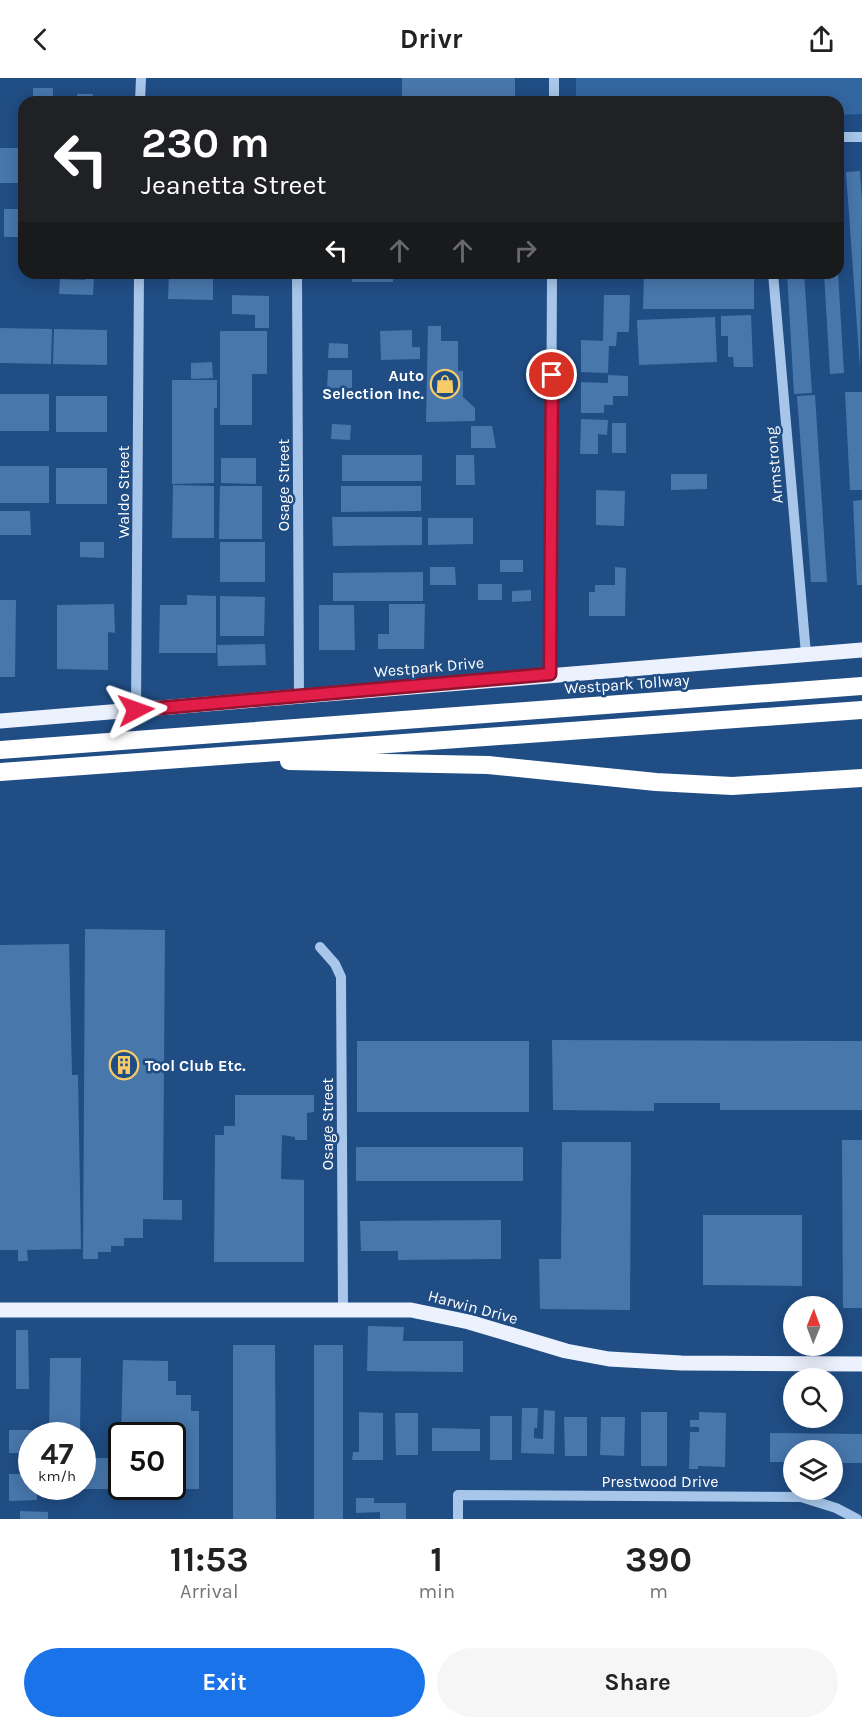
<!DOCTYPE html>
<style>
body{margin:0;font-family:Karla,sans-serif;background:#f6f6f6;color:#222;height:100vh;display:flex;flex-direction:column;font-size:22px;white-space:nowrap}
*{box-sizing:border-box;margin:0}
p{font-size:20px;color:#767676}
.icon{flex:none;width:33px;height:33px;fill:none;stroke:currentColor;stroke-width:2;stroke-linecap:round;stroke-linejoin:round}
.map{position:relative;height:1441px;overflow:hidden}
.side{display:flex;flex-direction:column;background:#fff;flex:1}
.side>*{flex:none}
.top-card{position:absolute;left:18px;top:18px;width:826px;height:183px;border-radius:18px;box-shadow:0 3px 15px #0003;background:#202124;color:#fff;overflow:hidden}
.needle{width:39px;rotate:1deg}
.tools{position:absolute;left:783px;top:1218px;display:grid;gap:12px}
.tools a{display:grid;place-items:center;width:60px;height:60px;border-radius:50%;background:#fff;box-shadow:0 3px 15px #0003;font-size:30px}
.speed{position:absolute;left:18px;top:1344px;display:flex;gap:12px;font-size:30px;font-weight:700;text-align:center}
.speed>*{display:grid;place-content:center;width:78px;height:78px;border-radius:50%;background:#fff;box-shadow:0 3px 15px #0003;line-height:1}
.speed small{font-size:15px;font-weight:400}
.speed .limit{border:3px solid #111;border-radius:9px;background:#fff;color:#111}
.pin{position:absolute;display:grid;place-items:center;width:51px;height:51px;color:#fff;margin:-26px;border:3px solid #fff;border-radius:50%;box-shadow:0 2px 6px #0007}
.me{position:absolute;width:66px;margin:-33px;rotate:86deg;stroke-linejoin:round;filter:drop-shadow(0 0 4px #0008)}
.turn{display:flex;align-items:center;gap:21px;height:126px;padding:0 24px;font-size:27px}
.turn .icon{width:78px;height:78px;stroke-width:2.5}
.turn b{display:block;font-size:42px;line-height:51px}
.lanes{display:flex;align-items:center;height:57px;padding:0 24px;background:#0003;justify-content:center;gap:30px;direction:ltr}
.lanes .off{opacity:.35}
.eta{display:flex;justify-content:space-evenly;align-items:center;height:102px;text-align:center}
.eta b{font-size:36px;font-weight:700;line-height:42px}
.primary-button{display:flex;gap:12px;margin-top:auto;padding:12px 24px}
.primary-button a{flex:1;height:69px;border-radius:36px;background:#1a73e8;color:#fff;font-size:24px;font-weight:700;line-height:69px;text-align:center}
.primary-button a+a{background:#f6f6f6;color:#222}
header{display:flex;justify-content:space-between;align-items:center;height:78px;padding:0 24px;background:#fff;font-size:27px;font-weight:700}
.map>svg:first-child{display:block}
</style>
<header><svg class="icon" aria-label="back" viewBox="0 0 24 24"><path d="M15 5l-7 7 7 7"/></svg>Drivr<svg class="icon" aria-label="share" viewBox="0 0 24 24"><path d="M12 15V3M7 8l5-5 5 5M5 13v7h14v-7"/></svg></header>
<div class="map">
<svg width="862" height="1441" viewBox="0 0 862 1441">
<rect width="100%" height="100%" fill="#204d84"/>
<!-- green -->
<path fill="#3367a1" d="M 576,0 L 862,0 L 862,36 L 839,37 L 838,24 L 576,24 Z"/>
<!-- building -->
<g fill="#4877ac">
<rect x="402" y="0" width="113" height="24"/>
<rect x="33" y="10" width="20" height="14"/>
<path d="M 77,16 L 93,16 L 92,24 L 77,24 Z"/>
<rect x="172" y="18" width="42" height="6"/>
<rect x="221" y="20" width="39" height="4"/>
<rect x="0" y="70" width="24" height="35"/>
<path d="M 860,93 L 862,125 L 860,290 L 846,94 Z"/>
<rect x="4" y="131" width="20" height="28"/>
<path d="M 169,195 L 213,195 L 213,222 L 168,221 Z"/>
<rect x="352" y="195" width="41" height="9"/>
<path d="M 787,195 L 804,195 L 812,315 L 794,316 Z"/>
<path d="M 824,195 L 838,195 L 844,295 L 830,296 Z"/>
<path d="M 85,197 L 94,198 L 93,217 L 59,216 L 60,201 L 85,202 Z"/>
<path d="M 644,197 L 754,197 L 754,231 L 643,231 Z"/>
<path d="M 232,217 L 269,218 L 269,250 L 255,250 L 255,237 L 232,236 Z"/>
<path d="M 604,217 L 630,217 L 629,254 L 617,254 L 616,268 L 609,268 L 608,295 L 581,294 L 581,262 L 603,263 Z"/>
<path d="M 751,237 L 753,289 L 734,289 L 733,279 L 728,279 L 728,258 L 721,258 L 721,238 Z"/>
<path d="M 715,239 L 717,284 L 639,287 L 637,242 Z"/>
<path d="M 428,248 L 441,248 L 441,263 L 458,263 L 458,293 L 463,293 L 463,319 L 475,330 L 475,343 L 426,344 Z"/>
<path d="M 0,250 L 52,251 L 51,286 L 0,285 Z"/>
<path d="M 54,251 L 107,252 L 107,287 L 53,286 Z"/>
<path d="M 412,252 L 412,269 L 420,269 L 420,281 L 381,282 L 380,253 Z"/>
<path d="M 220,253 L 267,253 L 267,296 L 252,296 L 252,347 L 220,347 Z"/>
<path d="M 329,265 L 348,266 L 348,280 L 328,280 Z"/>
<path d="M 212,284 L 213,300 L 191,301 L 191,285 Z"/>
<path d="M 328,292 L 352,292 L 352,310 L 327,310 Z"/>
<path d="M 608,297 L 628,298 L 628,318 L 613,318 L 613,327 L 604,327 L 604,335 L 581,335 L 581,304 L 608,305 Z"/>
<path d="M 172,302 L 217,302 L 217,330 L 214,330 L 214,405 L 172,406 Z"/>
<path d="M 845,314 L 862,314 L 862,412 L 850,412 Z"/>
<rect x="0" y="316" width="49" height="37"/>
<path d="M 815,317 L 827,504 L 811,504 L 797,318 Z"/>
<rect x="56" y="318" width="51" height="36"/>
<path d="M 581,341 L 608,342 L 607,357 L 598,356 L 598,376 L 580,376 Z"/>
<rect x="612" y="345" width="14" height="30"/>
<path d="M 332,346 L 351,347 L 350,362 L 331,361 Z"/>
<path d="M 471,348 L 492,348 L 496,370 L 471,370 Z"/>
<rect x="342" y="377" width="80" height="26"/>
<path d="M 456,377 L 474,377 L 475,407 L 456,407 Z"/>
<path d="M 221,380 L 256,380 L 256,406 L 221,405 Z"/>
<rect x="0" y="388" width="49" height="37"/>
<rect x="56" y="390" width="51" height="36"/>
<path d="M 671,396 L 707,396 L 707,411 L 671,412 Z"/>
<path d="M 173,407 L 214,408 L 214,460 L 172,460 Z"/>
<path d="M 220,408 L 262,408 L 262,461 L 219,461 Z"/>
<path d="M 341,408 L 421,408 L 421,433 L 341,434 Z"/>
<path d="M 596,412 L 625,413 L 624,448 L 596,447 Z"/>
<path d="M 862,422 L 862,507 L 857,507 L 853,423 Z"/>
<path d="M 0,433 L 30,433 L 31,457 L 0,457 Z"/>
<path d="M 332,439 L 422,439 L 422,467 L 333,468 Z"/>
<path d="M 428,440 L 473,440 L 473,466 L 428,467 Z"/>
<path d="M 80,464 L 104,464 L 104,480 L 80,479 Z"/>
<rect x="220" y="464" width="45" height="40"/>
<rect x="500" y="482" width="23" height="12"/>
<path d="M 430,489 L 455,489 L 456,507 L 430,507 Z"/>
<path d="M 615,489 L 626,490 L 625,538 L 589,538 L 589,514 L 595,514 L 595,507 L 615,507 Z"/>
<path d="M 423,494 L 423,523 L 333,523 L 333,495 Z"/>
<rect x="478" y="506" width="24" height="16"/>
<path d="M 531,512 L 531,523 L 512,524 L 512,513 Z"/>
<path d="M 187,517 L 216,518 L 216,575 L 159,575 L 160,527 L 187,527 Z"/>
<path d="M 220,518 L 265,519 L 264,558 L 220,558 Z"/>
<path d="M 0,522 L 16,522 L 15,599 L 0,599 Z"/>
<path d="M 114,526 L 115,555 L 108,554 L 108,592 L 57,591 L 57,527 Z"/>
<path d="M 389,526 L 425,526 L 424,571 L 378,571 L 378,556 L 389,556 Z"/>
<path d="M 319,527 L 354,527 L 355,572 L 319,572 Z"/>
<path d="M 265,566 L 266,587 L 218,588 L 217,567 Z"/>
<path d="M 85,851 L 165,852 L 163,1122 L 182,1122 L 182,1142 L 143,1141 L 143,1160 L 124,1160 L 124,1168 L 111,1168 L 111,1174 L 98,1174 L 98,1181 L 83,1181 Z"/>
<path d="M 69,866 L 72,997 L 78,997 L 81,1171 L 27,1172 L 28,1183 L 18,1183 L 18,1172 L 0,1172 L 0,867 Z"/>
<path d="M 552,962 L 862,963 L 862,1032 L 720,1032 L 720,1025 L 654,1025 L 654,1033 L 553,1032 Z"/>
<rect x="357" y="963" width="172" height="71"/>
<path d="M 235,1017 L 314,1017 L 314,1034 L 307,1035 L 307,1062 L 295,1062 L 295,1059 L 282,1057 L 281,1101 L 304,1102 L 304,1184 L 214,1184 L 215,1057 L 224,1057 L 224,1048 L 235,1048 Z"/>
<path d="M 842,1062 L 862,1062 L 862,1230 L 843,1230 Z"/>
<path d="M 562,1064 L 631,1064 L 630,1232 L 540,1231 L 539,1181 L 561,1181 Z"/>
<rect x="356" y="1069" width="167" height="34"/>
<path d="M 703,1137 L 802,1137 L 802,1208 L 703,1207 Z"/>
<path d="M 501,1142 L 501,1181 L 398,1182 L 398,1173 L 361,1173 L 360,1143 Z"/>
<path d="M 368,1248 L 404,1249 L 403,1263 L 463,1263 L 463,1294 L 367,1293 Z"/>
<path d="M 16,1252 L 28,1252 L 29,1311 L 16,1311 Z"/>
<path d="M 233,1267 L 275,1267 L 276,1441 L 233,1441 Z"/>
<rect x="314" y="1267" width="29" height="174"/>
<path d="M 50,1280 L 81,1280 L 80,1358 L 49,1358 Z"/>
<path d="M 123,1282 L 168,1283 L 168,1303 L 176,1303 L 176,1317 L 191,1317 L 191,1333 L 199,1333 L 199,1411 L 49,1411 L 49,1408 L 82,1408 L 82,1380 L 122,1380 L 122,1408 L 172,1408 L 172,1358 L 121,1358 Z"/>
<path d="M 522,1330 L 538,1330 L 537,1350 L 534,1350 L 534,1360 L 543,1361 L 544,1332 L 555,1333 L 554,1376 L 521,1375 Z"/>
<path d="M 359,1334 L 383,1335 L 383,1382 L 352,1382 L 353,1374 L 359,1374 Z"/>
<rect x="641" y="1334" width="26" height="54"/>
<path d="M 699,1334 L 726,1335 L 725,1389 L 698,1388 L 698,1391 L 689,1391 L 690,1354 L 699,1354 L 699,1349 L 690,1349 L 690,1342 L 699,1342 Z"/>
<path d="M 395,1335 L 418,1335 L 418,1377 L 396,1377 Z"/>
<rect x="490" y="1338" width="22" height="44"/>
<path d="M 564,1339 L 587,1339 L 587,1378 L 565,1378 Z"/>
<path d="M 601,1339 L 625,1339 L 624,1378 L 600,1377 Z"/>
<path d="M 432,1350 L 480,1351 L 480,1373 L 432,1373 Z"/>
<path d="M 9,1352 L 40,1352 L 41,1358 L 32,1358 L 32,1375 L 9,1375 Z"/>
<path d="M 770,1355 L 862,1356 L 862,1385 L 832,1385 L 832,1372 L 794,1372 L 794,1384 L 770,1384 Z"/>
<path d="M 9,1396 L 32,1396 L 32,1408 L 37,1408 L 37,1422 L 9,1423 Z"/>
<path d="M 356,1420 L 374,1420 L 374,1425 L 406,1425 L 406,1441 L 380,1441 L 380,1434 L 356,1435 Z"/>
<path d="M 20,1433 L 48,1434 L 48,1441 L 20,1441 Z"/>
</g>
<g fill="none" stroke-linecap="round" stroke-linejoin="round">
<!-- minor -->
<g stroke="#a7c6e9" stroke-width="10">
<path d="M 140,24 L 141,0"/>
<path d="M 554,24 L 554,0"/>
<path d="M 838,59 L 862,59"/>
<path d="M 297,195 L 299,619"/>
<path d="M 773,195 L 806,576"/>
<path d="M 550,596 L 552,195"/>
<path d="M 136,632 L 139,195"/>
<path d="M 320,869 L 335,886 L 341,899 L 343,1230"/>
<path d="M 458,1441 L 458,1417 L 801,1419 L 836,1430 L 857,1441"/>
</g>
<!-- major -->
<g stroke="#ebf2fe" stroke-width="15">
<path d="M 0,643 L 862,572"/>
<path d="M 0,1232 L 411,1232 L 469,1244 L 566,1273 L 609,1281 L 681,1285 L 862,1286"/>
</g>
<!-- highway -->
<g stroke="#fff" stroke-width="18">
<path d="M 0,672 L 862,608"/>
<path d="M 289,683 L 488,687 L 656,704 L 732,708 L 862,700"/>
<path d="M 0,694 L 862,632"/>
</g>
</g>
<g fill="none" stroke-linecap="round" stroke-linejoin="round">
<!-- route casing -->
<g stroke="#92132f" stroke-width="15">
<path id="route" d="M 136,632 L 550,596 L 552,297"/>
</g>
<!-- route -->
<use href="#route" stroke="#e11d48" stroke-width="10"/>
</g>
<!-- icons -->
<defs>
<g id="shop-ring" transform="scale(1.5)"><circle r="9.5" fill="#204d84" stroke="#f7cb68" stroke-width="1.5"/><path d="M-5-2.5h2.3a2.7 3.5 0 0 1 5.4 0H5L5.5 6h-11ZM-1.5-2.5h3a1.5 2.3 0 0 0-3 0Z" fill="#f7cb68"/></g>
<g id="building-ring" transform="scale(1.5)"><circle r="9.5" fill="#204d84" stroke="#f7cb68" stroke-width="1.5"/><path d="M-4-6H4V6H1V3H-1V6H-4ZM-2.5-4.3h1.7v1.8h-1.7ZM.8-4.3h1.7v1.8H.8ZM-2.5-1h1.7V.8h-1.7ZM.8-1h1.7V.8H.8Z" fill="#f7cb68"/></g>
</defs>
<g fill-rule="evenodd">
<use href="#shop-ring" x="445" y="306"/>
<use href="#building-ring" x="124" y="987"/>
</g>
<g text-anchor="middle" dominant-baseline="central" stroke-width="5" stroke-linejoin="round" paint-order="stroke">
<!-- poi labels -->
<g font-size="16" font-weight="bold" fill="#fff" stroke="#204d84" text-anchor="end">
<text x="424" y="297">Auto<tspan x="424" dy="18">Selection Inc.</tspan></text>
<text x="145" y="987" text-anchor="start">Tool Club Etc.</text>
</g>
<!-- street labels -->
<g font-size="16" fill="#fff" stroke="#204d84">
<text transform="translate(774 387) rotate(-95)">Armstrong</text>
<text transform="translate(283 407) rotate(-90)">Osage Street</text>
<text transform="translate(123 414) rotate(-90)">Waldo Street</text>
<text transform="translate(429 589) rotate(-5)">Westpark Drive</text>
<text transform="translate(627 606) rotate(-4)">Westpark Tollway</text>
<text transform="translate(327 1046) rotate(-90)">Osage Street</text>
<text transform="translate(473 1229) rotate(15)">Harwin Drive</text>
<text x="660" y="1403">Prestwood Drive</text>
</g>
</g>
</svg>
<div class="tools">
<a><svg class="needle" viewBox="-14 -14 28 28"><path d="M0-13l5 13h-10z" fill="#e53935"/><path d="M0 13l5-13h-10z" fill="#767676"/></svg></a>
<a><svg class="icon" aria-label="search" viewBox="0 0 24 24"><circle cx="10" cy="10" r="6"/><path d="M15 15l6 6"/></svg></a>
<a><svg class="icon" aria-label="layers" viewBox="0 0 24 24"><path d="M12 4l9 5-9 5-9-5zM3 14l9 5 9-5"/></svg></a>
</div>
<div class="speed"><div>47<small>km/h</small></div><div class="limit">50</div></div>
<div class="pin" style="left:552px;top:297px;background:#d93025"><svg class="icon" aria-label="arrive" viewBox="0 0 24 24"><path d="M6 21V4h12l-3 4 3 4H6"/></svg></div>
<svg class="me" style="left:136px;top:632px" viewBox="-20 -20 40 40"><path d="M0-17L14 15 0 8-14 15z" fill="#e11d48" stroke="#fff" stroke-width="4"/></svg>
<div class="top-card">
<div class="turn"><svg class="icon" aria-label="left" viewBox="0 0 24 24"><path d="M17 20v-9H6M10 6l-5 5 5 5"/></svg><div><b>230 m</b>Jeanetta Street</div></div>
<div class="lanes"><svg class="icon" aria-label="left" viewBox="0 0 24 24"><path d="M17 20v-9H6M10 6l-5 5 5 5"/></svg><svg class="icon off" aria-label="ahead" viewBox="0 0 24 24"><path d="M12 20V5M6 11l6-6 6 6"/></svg><svg class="icon off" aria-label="ahead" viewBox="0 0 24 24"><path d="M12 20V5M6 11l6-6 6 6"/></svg><svg class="icon off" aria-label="right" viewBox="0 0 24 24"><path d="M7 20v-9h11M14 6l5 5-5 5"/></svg></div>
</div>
</div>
<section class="side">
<div class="eta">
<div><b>11:53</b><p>Arrival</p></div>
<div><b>1</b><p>min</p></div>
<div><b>390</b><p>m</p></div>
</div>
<div class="primary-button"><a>Exit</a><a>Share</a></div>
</section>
